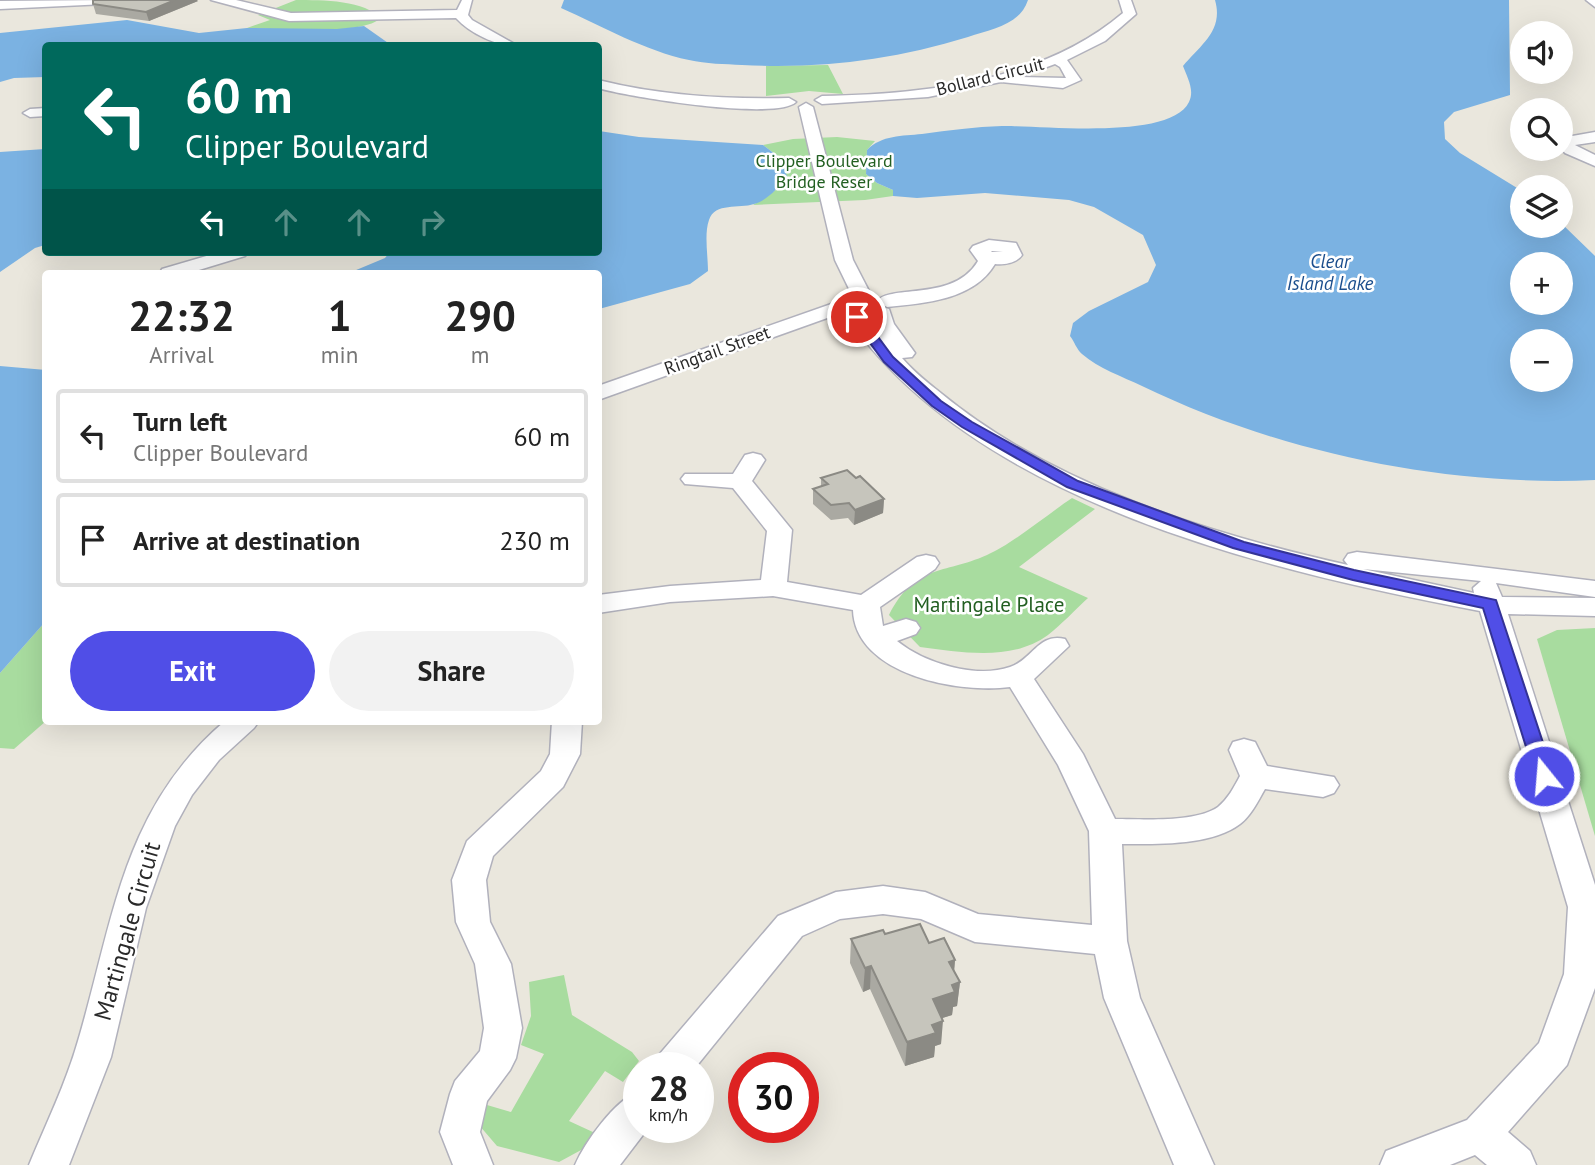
<!DOCTYPE html>
<meta charset="utf-8">
<style>
body{margin:0;font-family:"PT Sans",sans-serif;background:#f2f2f2;color:#222;height:100vh;display:flex;flex-direction:column;font-size:26px;white-space:nowrap}
*{box-sizing:border-box;margin:0}
p{font-size:23px;color:#767676}
.icon{flex:none;width:38px;height:38px;fill:none;stroke:currentColor;stroke-width:2;stroke-linecap:round;stroke-linejoin:round}
.map{position:relative;flex:1;overflow:hidden}
.details{position:absolute;left:42px;top:270px;width:560px;height:455px;display:flex;flex-direction:column;background:#fff;border-radius:7px;box-shadow:0 7px 28px #0002}
.details>*{flex:none}
.banner{position:absolute;left:42px;top:42px;width:560px;height:214px;border-radius:7px;box-shadow:0 7px 28px #0002;background:#00695c;color:#fff;overflow:hidden}
.controls{position:absolute;left:1510px;top:21px;display:grid;gap:14px}
.controls a{display:grid;place-items:center;width:63px;height:63px;border-radius:50%;background:#fff;box-shadow:0 7px 28px #0002;font-size:35px}
.speed{position:absolute;left:623px;top:1052px;display:flex;gap:14px;font-size:35px;font-weight:700;text-align:center}
.speed>*{display:grid;place-content:center;width:91px;height:91px;border-radius:50%;background:#fff;box-shadow:0 7px 28px #0002;line-height:1}
.speed small{font-size:18px;font-weight:400}
.speed .limit{border:10px solid #d22;background:#fff;color:#111}
.pin{position:absolute;display:grid;place-items:center;width:60px;height:60px;color:#fff;margin:-30px;border:4px solid #fff;border-radius:50%;box-shadow:0 2px 7px #0007}
.me{position:absolute;width:77px;margin:-38px;rotate:343deg;stroke-linejoin:round;filter:drop-shadow(0 0 5px #0008)}
.turn{display:flex;align-items:center;gap:24px;height:147px;padding:0 28px;font-size:32px}
.turn .icon{width:91px;height:91px;stroke-width:2.5}
.turn b{display:block;font-size:49px;line-height:60px}
.lanes{display:flex;align-items:center;height:66px;padding:0 28px;background:#0003;justify-content:center;gap:35px;direction:ltr}
.lanes .off{opacity:.35}
.eta{display:flex;justify-content:space-evenly;align-items:center;height:119px;text-align:center}
.eta b{font-size:42px;font-weight:600;line-height:49px}
.cta{display:flex;gap:14px;margin-top:auto;padding:14px 28px}
.cta a{flex:1;height:80px;border-radius:42px;background:#504ee7;color:#fff;font-size:28px;font-weight:600;line-height:80px;text-align:center}
.cta a+a{background:#f2f2f2;color:#222}
ul{padding:0;list-style:none}
li{display:flex;align-items:center;gap:21px;height:94px;margin:0 14px 10px;padding:0 14px;border:4px solid #e0e0e0;border-radius:7px}
li div{flex:1}
li b{display:block;font-size:26px}
li em{font-style:normal}
.map>svg:first-child{display:block}
</style>
<div class="map">
<svg width="1595" height="1165" viewBox="0 0 1595 1165">
<rect width="100%" height="100%" fill="#eae7dd"/>
<!-- green -->
<g fill="#a8dc9f">
<path d="M 296,0 C 322,0 367,0 380,19 C 357,36 278,29 247,28 L 270,20 L 258,15 Z"/>
<path d="M 828,65 L 843,94 L 809,91 L 766,96 L 766,66 Z"/>
<path d="M 837,137 L 875,141 L 867,150 L 866,174 L 877,183 L 893,190 L 893,196 L 865,200 L 753,205 L 779,188 L 779,157 L 763,145 L 793,139 Z"/>
<path d="M 1072,498 L 1095,509 L 1019,567 L 1088,598 C 1075,610 1062,624 1048,635 C 1011,662 961,652 920,647 L 889,615 C 916,563 942,575 987,555 C 1011,545 1048,514 1072,498 Z"/>
<path d="M 45,622 L 46,721 L 14,749 L 0,748 L 0,673 Z"/>
<path d="M 1595,628 L 1595,836 L 1537,639 L 1557,630 Z"/>
<path d="M 564,975 L 572,1015 L 632,1052 L 639,1061 L 623,1082 L 605,1071 L 569,1121 L 595,1133 L 583,1149 L 559,1162 L 497,1146 L 479,1125 L 487,1105 L 511,1112 L 544,1054 L 521,1045 L 531,1016 L 529,982 Z"/>
</g>
<!-- water -->
<g fill="#7bb2e2" fill-rule="evenodd">
<path d="M 564,0 L 1028,0 C 1020,25 992,29 968,37 C 894,60 820,69 742,65 C 725,64 706,64 689,60 C 645,51 602,26 561,8 Z"/>
<path d="M 1215,0 L 1509,0 L 1510,95 L 1454,112 L 1444,122 L 1445,139 L 1460,153 L 1522,191 L 1522,226 L 1561,226 L 1561,223 L 1595,256 L 1595,480 C 1445,487 1278,452 1142,386 C 1123,377 1098,368 1082,354 C 1077,350 1074,341 1070,336 L 1073,323 L 1089,311 L 1148,282 L 1156,265 L 1143,235 L 1094,207 L 1069,200 L 985,193 L 917,198 L 893,196 L 893,190 L 877,183 L 866,174 L 867,150 C 882,135 902,136 922,134 C 949,130 975,127 1002,126 C 1040,125 1170,141 1189,102 C 1195,90 1187,77 1183,66 C 1200,45 1224,31 1215,0 ZM 1561,264 L 1561,303 L 1522,303 L 1522,264 ZM 1561,341 L 1561,380 L 1522,380 L 1522,341 Z"/>
<path d="M 127,20 L 199,33 L 247,28 L 337,29 L 364,26 L 391,45 L 46,46 L 45,77 L 14,78 L 0,82 L 0,33 Z"/>
<path d="M 599,131 L 639,137 L 763,145 L 779,157 L 787,176 C 779,187 768,200 754,204 C 739,209 715,202 709,220 C 704,234 708,256 708,271 L 690,284 L 599,309 L 598,273 L 349,273 L 385,258 L 390,252 L 598,252 Z"/>
<path d="M 45,149 L 45,245 L 35,248 L 0,272 L 0,152 Z"/>
<path d="M 0,366 L 46,370 L 45,622 L 0,673 Z"/>
</g>
<g fill="none" stroke-linecap="round" stroke-linejoin="round">
<!-- minor casing -->
<g stroke="#b1b1bc" stroke-width="3">
<g id="minor">
<path d="M 112,0 L 106,4 L 0,9 L 0,1 Z"/>
<path d="M 211,0 L 236,0 L 291,13 L 457,10 L 462,0 L 472,0 L 468,15 L 472,20 L 518,46 C 496,46 471,34 456,18 L 289,21 Z"/>
<path d="M 1119,0 L 1131,0 L 1136,14 L 1105,41 L 1067,60 L 1081,80 L 1063,88 L 1001,82 L 928,97 L 822,104 L 815,100 L 822,96 C 925,94 1042,82 1123,13 ZM 1055,64 L 1060,67 L 1066,78 L 1020,77 Z"/>
<path d="M 1586,0 L 1595,0 L 1595,7 Z"/>
<path d="M 598,80 C 662,96 724,99 789,98 L 796,102 C 776,121 629,97 598,88 Z"/>
<path d="M 806,103 L 813,107 L 853,260 L 870,293 L 867,297 L 853,297 L 835,260 L 799,107 Z"/>
<path d="M 46,108 L 46,116 L 30,117 L 23,113 L 30,109 Z"/>
<path d="M 1595,132 L 1595,142 L 1575,145 L 1595,155 L 1595,166 L 1565,153 L 1561,148 L 1561,138 Z"/>
<path d="M 989,240 L 1016,243 L 1022,255 C 1017,263 1004,265 995,264 C 974,300 925,303 887,307 L 877,301 C 891,284 954,302 978,261 L 970,250 L 973,246 ZM 992,251 L 1003,252 L 991,252 Z"/>
<path d="M 220,252 L 248,252 L 245,256 L 189,273 L 160,273 L 162,269 Z"/>
<path d="M 837,302 L 847,308 L 844,312 L 598,400 L 598,386 Z"/>
<path d="M 882,307 L 889,309 L 894,324 L 915,353 L 912,357 L 902,358 C 914,372 928,383 942,394 C 1053,485 1209,534 1348,565 L 1344,560 L 1348,554 L 1357,552 L 1595,581 L 1595,597 L 1496,583 L 1502,597 L 1595,598 L 1595,616 L 1508,614 L 1595,885 L 1595,988 L 1567,1065 L 1508,1132 L 1530,1151 L 1536,1165 L 1487,1165 L 1475,1155 L 1450,1165 L 1380,1165 L 1386,1151 L 1467,1120 L 1539,1043 L 1564,974 L 1568,907 L 1480,611 C 1269,571 976,503 847,317 L 850,313 L 864,313 L 874,325 L 872,313 L 875,309 ZM 1363,569 L 1481,581 L 1473,588 L 1474,593 Z"/>
<path d="M 753,453 L 761,455 L 765,460 L 752,481 L 792,530 L 787,582 L 861,595 L 917,557 L 926,555 L 935,557 L 939,563 L 935,569 L 880,607 L 883,626 L 906,619 L 916,622 L 920,628 L 916,634 L 897,641 C 924,663 976,679 1010,667 C 1032,660 1039,632 1065,639 L 1069,646 L 1034,679 L 1083,754 L 1115,819 C 1142,819 1195,823 1218,807 C 1228,799 1234,787 1240,776 L 1229,750 L 1233,742 L 1244,739 L 1255,742 L 1267,766 L 1334,777 L 1339,785 L 1334,793 L 1323,797 L 1265,789 C 1258,801 1251,816 1240,824 C 1211,846 1156,844 1122,844 L 1127,941 L 1140,998 L 1214,1165 L 1174,1165 L 1104,998 L 1095,954 L 975,942 L 921,919 L 883,914 L 840,919 L 802,936 L 695,1068 L 652,1068 L 658,1056 L 778,916 L 836,892 L 883,886 L 925,892 L 978,914 L 1092,925 L 1089,831 L 1058,765 L 1010,687 C 960,694 855,675 853,610 L 773,596 L 670,602 L 598,613 L 598,595 L 670,586 L 761,580 L 767,531 L 733,488 L 685,484 L 681,479 L 685,474 L 733,474 L 745,455 Z"/>
<path d="M 225,721 L 259,721 L 254,728 L 219,760 L 192,795 L 175,826 L 146,908 L 111,1057 L 69,1165 L 29,1165 C 46,1124 66,1083 78,1041 C 114,919 122,809 225,721 Z"/>
<path d="M 552,721 L 582,721 L 580,754 L 563,787 L 493,856 L 486,880 L 490,922 L 511,964 L 522,1028 L 516,1058 L 510,1070 L 487,1101 L 480,1132 L 493,1165 L 453,1165 L 440,1132 L 450,1094 L 455,1081 L 480,1051 L 484,1028 L 475,964 L 456,922 L 452,880 L 467,841 L 541,771 L 550,754 Z"/>
<path d="M 639,1091 L 639,1127 L 649,1127 L 620,1165 L 575,1165 C 585,1142 615,1100 639,1091 Z"/>
</g>
</g>
<!-- minor -->
<use href="#minor" fill="#fff" fill-rule="evenodd"/>
</g>
<!-- wall -->
<g fill="#aaa9a2">
<path d="M 198,1 L 149,21 L 96,14 L 93,4 Z"/>
<path d="M 821,478 L 856,478 L 884,499 L 883,513 L 854,525 L 848,518 L 831,520 L 813,504 L 813,489 L 821,486 Z"/>
<path d="M 885,934 L 929,943 L 955,960 L 954,971 L 960,982 L 957,1006 L 953,1007 L 952,1015 L 942,1018 L 941,1044 L 935,1046 L 934,1057 L 905,1066 L 870,989 L 863,992 L 850,963 L 851,939 Z"/>
</g>
<!-- shaded-wall -->
<g fill="#8b8a84">
<path d="M 175,0 L 197,0 L 198,1 L 149,21 L 146,12 Z"/>
<path d="M 884,499 L 883,513 L 854,525 L 855,510 Z"/>
<path d="M 955,960 L 953,984 L 949,962 Z"/>
<path d="M 871,966 L 870,989 L 863,992 L 865,968 Z"/>
<path d="M 960,982 L 957,1006 L 953,1007 L 952,1015 L 930,1022 L 933,999 L 952,985 Z"/>
<path d="M 943,1021 L 941,1044 L 935,1046 L 934,1057 L 905,1066 L 907,1042 L 932,1025 Z"/>
</g>
<!-- building -->
<g fill="#c6c5bc" stroke="#8b8a84" stroke-width="2">
<path d="M 93,0 L 175,0 L 146,12 L 93,4 Z"/>
<path d="M 847,470 L 856,478 L 860,476 L 884,499 L 855,510 L 849,503 L 831,505 L 813,489 L 828,484 L 821,478 Z"/>
<path d="M 920,924 L 929,943 L 944,938 L 955,960 L 949,962 L 960,982 L 952,985 L 955,992 L 933,999 L 943,1021 L 932,1025 L 936,1033 L 907,1042 L 871,966 L 865,968 L 851,939 L 883,930 L 885,934 Z"/>
</g>
<!-- route -->
<path fill="#504ee7" stroke="#343396" stroke-width="2" d="M 857,313 L 861,314 L 893,357 L 941,401 L 972,422 L 1078,481 L 1244,542 L 1354,570 L 1496,600 L 1554,776 L 1551,781 L 1538,781 L 1535,776 L 1483,608 L 1353,580 L 1233,548 L 1067,487 L 962,427 L 932,406 L 884,362 L 851,317 Z"/>
<g text-anchor="middle" dominant-baseline="central" stroke-width="5" stroke-linejoin="round" paint-order="stroke">
<!-- far-street labels -->
<g font-size="18" fill="#2a2a2a" stroke="#fff">
<text transform="translate(990 76) rotate(-14)">Bollard Circuit</text>
<text transform="translate(717 350) rotate(-20)">Ringtail Street</text>
</g>
<!-- far-park labels -->
<g font-size="18" fill="#225f21" stroke="#fff">
<text x="824" y="160">Clipper Boulevard<tspan x="824" dy="21">Bridge Reser</tspan></text>
</g>
<!-- far-water labels -->
<g font-size="19" font-style="italic" fill="#1b4e8d" stroke="#fff">
<text x="1330" y="261">Clear<tspan x="1330" dy="22">Island Lake</tspan></text>
</g>
<!-- park labels -->
<g font-size="21" fill="#225f21" stroke="#fff">
<text x="989" y="604">Martingale Place</text>
</g>
<!-- near-street labels -->
<g font-size="24" fill="#2a2a2a" stroke="#fff">
<text transform="translate(127 931) rotate(-74)">Martingale Circuit</text>
</g>
</g>
</svg>
<div class="controls">
<a><svg class="icon" aria-label="sound" viewBox="0 0 24 24"><path d="M4 9h4l5-4v14l-5-4H4zM17 9q2 3 0 6"/></svg></a>
<a><svg class="icon" aria-label="search" viewBox="0 0 24 24"><circle cx="10" cy="10" r="6"/><path d="M15 15l6 6"/></svg></a>
<a><svg class="icon" aria-label="layers" viewBox="0 0 24 24"><path d="M12 4l9 5-9 5-9-5zM3 14l9 5 9-5"/></svg></a>
<a>+</a>
<a>−</a>
</div>
<div class="speed"><div>28<small>km/h</small></div><div class="limit">30</div></div>
<div class="pin" style="left:857px;top:317px;background:#d93025"><svg class="icon" aria-label="arrive" viewBox="0 0 24 24"><path d="M6 21V4h12l-3 4 3 4H6"/></svg></div>
<svg class="me" style="left:1544px;top:776px" viewBox="-20 -20 40 40"><circle r="17" fill="#504ee7" stroke="#fff" stroke-width="3"/><path d="M0-11L8 9 0 5-8 9z" fill="#fff"/></svg>
<div class="banner">
<div class="turn"><svg class="icon" aria-label="left" viewBox="0 0 24 24"><path d="M17 20v-9H6M10 6l-5 5 5 5"/></svg><div><b>60 m</b>Clipper Boulevard</div></div>
<div class="lanes"><svg class="icon" aria-label="left" viewBox="0 0 24 24"><path d="M17 20v-9H6M10 6l-5 5 5 5"/></svg><svg class="icon off" aria-label="ahead" viewBox="0 0 24 24"><path d="M12 20V5M6 11l6-6 6 6"/></svg><svg class="icon off" aria-label="ahead" viewBox="0 0 24 24"><path d="M12 20V5M6 11l6-6 6 6"/></svg><svg class="icon off" aria-label="right" viewBox="0 0 24 24"><path d="M7 20v-9h11M14 6l5 5-5 5"/></svg></div>
</div>
<section class="details">
<div class="eta">
<div><b>22:32</b><p>Arrival</p></div>
<div><b>1</b><p>min</p></div>
<div><b>290</b><p>m</p></div>
</div>
<ul>
<li><svg class="icon" aria-label="left" viewBox="0 0 24 24"><path d="M17 20v-9H6M10 6l-5 5 5 5"/></svg><div><b>Turn left</b><p>Clipper Boulevard</p></div><em>60 m</em></li>
<li><svg class="icon" aria-label="arrive" viewBox="0 0 24 24"><path d="M6 21V4h12l-3 4 3 4H6"/></svg><div><b>Arrive at destination</b></div><em>230 m</em></li>
</ul>
<div class="cta"><a>Exit</a><a>Share</a></div>
</section>
</div>
